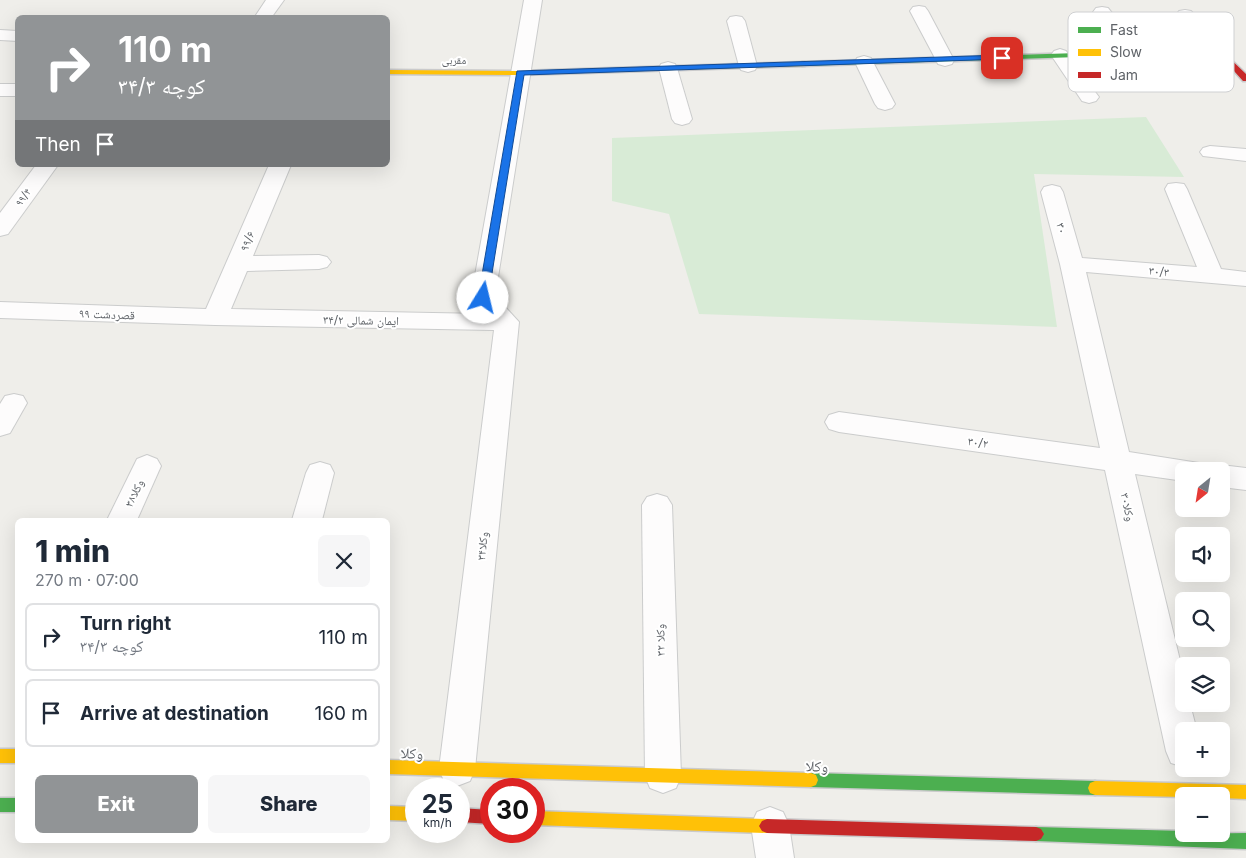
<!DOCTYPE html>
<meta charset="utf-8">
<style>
body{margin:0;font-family:Inter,"Noto Naskh Arabic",sans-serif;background:#f6f6f7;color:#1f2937;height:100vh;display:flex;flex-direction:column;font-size:19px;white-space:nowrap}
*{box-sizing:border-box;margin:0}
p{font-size:16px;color:#747a83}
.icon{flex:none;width:28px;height:28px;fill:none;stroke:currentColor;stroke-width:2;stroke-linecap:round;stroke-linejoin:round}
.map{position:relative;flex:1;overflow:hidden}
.drawer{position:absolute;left:15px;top:518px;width:375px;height:325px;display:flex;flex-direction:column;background:#fff;border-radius:8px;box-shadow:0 5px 20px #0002}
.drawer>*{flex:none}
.guide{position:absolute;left:15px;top:15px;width:375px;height:152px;border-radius:8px;box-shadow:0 5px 20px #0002;background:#919496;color:#fff;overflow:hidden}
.needle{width:32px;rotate:210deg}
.fabs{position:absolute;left:1175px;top:462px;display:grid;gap:10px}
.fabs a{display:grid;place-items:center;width:55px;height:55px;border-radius:8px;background:#fff;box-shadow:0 5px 20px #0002;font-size:25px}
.speed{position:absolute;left:405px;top:778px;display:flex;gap:10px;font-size:25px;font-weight:700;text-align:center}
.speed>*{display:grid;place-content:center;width:65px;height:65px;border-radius:50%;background:#fff;box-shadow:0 5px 20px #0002;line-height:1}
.speed small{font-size:12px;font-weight:400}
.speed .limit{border:8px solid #d22;background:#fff;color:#111}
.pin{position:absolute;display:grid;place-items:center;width:42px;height:42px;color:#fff;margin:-21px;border-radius:10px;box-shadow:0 2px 8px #0006}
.me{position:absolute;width:55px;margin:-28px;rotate:9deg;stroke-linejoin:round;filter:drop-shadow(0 0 4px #0008)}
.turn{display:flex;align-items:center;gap:18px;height:105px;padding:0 20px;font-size:22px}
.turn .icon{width:65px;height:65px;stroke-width:2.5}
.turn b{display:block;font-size:35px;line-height:42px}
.then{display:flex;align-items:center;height:48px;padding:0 20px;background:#0003;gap:10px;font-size:19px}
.round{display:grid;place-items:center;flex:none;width:52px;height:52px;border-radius:8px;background:#f6f6f7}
.head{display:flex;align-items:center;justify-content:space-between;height:85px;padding:0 20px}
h1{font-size:30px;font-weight:800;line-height:38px}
.primary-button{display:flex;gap:10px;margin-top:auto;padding:10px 20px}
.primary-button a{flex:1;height:58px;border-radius:8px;background:#919496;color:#fff;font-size:20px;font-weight:800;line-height:58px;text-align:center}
.primary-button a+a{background:#f6f6f7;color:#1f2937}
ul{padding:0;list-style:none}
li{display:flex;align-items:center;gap:15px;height:68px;margin:0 10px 8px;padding:0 10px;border:2px solid #e0e1e3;border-radius:8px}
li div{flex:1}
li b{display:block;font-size:19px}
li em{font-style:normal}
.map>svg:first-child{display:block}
</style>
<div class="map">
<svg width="1246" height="858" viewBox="0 0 1246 858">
<rect width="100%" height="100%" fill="#efeeea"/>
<!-- green -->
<path fill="#d8ebd6" d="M 1146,117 L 1184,177 L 1034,174 L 1057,327 L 699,314 L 669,214 L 612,201 L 612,138 Z"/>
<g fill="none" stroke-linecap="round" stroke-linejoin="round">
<!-- street casing -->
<g stroke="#cbcccc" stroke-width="2">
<g id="street">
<path d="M 266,0 L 284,0 L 271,18 L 254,18 Z"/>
<path d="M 524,0 L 542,0 L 495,296 L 519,322 L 475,769 L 470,781 L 457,786 L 444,781 L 439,769 L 494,330 L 215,325 L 0,318 L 0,302 L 206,309 L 269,165 L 291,165 L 253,256 L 319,255 L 327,257 L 331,262 L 327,267 L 319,269 L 247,271 L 231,309 L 484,314 L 471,298 Z"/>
<path d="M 919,6 L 925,7 L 928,11 L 954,60 L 952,64 L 945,66 L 938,64 L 936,60 L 910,11 L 913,7 Z"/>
<path d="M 1102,7 L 1108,8 L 1141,49 L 1144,53 L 1141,57 L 1135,58 L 1129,57 L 1096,16 L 1093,12 L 1096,8 Z"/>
<path d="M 1185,10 L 1191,11 L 1225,46 L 1228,50 L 1225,54 L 1219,55 L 1213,54 L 1179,19 L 1176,15 L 1179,11 Z"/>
<path d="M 736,16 L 742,17 L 745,21 L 757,66 L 755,70 L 748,72 L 741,70 L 739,66 L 727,21 L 730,17 Z"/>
<path d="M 0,30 L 18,31 L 18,41 L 0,40 Z"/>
<path d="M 1060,49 L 1066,51 L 1096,93 L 1099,97 L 1096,101 L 1089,103 L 1082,101 L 1051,55 L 1054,51 Z"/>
<path d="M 864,56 L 871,58 L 873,62 L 895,104 L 892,108 L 885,110 L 878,108 L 875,104 L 855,62 L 857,58 Z"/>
<path d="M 668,62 L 675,64 L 677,68 L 692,119 L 689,123 L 682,125 L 675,123 L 672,119 L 659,68 L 661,64 Z"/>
<rect x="0" y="84" width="18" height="12"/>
<path d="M 1210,146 L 1246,149 L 1246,161 L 1203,156 L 1200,152 L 1203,148 Z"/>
<path d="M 36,165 L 58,165 L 8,234 L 0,236 L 0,213 Z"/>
<path d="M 1176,183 L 1184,184 L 1187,189 L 1221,269 L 1246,272 L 1246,286 L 1086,272 L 1129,452 L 1199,463 L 1203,471 L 1184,471 L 1184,481 L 1135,474 L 1184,677 L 1184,704 L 1190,704 L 1197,731 L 1184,731 L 1184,767 L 1171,763 L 1166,751 L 1105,470 L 839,432 L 829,429 L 825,422 L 829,415 L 839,412 L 1100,448 L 1060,264 L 1041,192 L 1044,187 L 1052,185 L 1060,187 L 1063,192 L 1082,258 L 1197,267 L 1165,189 L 1168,184 Z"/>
<path d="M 14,394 L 23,396 L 27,403 L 10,433 L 0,436 L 0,404 L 5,396 Z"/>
<path d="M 147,455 L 157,459 L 161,466 L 137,520 L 107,520 L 137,459 Z"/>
<path d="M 320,462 L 330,465 L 334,473 L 322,520 L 292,520 L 306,473 L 310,465 Z"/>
<path d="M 1221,465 L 1246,468 L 1246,490 L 1221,487 L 1221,471 L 1209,471 L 1211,468 Z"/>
<path d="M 657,494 L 667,497 L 672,505 L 681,776 L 676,788 L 663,793 L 650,788 L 645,776 L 642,505 L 647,497 Z"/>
<path d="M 770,807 L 783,812 L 789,825 L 794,858 L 756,858 L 751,825 L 757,812 Z"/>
</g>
</g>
<!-- fast casing -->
<g stroke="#cacacb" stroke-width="3">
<g id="fast">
<path d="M 1139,51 L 1143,53 L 1142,55 L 802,66 L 798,64 L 802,62 Z"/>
<path d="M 811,773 L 1095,781 L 1100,783 L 1102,788 L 1100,793 L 1095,795 L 811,787 L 806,785 L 804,780 L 806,775 Z"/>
<rect x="0" y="798" width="18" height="14"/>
<path d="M 1036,827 L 1184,831 L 1184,834 L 1246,833 L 1246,849 L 1036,841 L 1031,839 L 1028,834 L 1031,829 Z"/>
</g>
</g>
<!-- slow casing -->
<g stroke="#cacacb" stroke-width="3">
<g id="slow">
<path d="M 802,62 L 805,62 L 805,66 L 520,75 L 388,74 L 388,70 L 520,71 Z"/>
<rect x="0" y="749" width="18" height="14"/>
<path d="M 388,760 L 811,773 L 816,775 L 818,780 L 816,785 L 811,787 L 388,774 Z"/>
<path d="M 1095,781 L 1246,785 L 1246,799 L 1221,798 L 1221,796 L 1184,797 L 1095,795 L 1090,793 L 1088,788 L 1090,783 Z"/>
<path d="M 388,806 L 416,807 L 416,821 L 388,820 Z"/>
<path d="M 534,811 L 767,819 L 772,821 L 775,826 L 772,831 L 767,833 L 534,825 Z"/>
</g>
</g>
<!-- jam casing -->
<g stroke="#cacacb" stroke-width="3">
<g id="jam">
<path d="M 1219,48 L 1246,74 L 1246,81 L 1243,81 L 1217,52 L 1139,55 L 1135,53 L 1139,51 Z"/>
<path d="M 459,808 L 491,810 L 491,824 L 459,822 Z"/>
<path d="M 767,819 L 1036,827 L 1041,829 L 1044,834 L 1041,839 L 1036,841 L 767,833 L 762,831 L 759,826 L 762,821 Z"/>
</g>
</g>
<!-- street -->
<use href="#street" fill="#fdfcfc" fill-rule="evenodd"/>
<!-- fast -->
<use href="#fast" fill="#4caf50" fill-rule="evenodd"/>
<!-- slow -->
<use href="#slow" fill="#ffc107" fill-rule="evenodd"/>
<!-- jam -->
<use href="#jam" fill="#c62828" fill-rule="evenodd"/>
</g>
<!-- route -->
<path fill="#1a73e8" stroke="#114b97" d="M 1002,55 L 1006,58 L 1005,59 L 524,75 L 488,298 L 483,302 L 478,298 L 517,71 Z"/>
<g text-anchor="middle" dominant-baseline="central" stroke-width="4" stroke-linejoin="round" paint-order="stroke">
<!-- far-street labels -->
<g font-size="11" fill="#5f6368" stroke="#fff">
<text x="454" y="60">مقربی</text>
<text transform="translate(23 197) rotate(-54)">۹۹/۴</text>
</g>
<!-- street labels -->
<g font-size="12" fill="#5f6368" stroke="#fff">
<text transform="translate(1062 228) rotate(75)">۳۰</text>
<text transform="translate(247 241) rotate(-67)">۹۹/۶</text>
<text transform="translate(1159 271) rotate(5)">۳۰/۳</text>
<text transform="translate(107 314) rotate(2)">قصردشت ۹۹</text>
<text transform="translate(361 320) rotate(1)">۳۴/۲ ایمان شمالی</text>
<text transform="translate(978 442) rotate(8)">۳۰/۲</text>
<text transform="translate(134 493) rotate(-65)">وکلا۳۸</text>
<text transform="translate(1128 507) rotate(77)">وکلا۳۰</text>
<text transform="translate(482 546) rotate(-84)">وکلا۳۴</text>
<text transform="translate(660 640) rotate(-91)">وکلا ۳۲</text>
</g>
<!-- near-street labels -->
<g font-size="15" fill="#5f6368" stroke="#fff">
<text transform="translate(412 753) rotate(2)">وکلا</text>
<text transform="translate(817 766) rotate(2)">وکلا</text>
</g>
</g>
<!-- legend -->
<rect x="1068" y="12" width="166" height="80" rx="8" fill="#fff" stroke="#cfd0d2" stroke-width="1"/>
<rect x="1078" y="27" width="23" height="6" fill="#4caf50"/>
<rect x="1078" y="49" width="23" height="7" fill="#ffc107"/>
<rect x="1078" y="72" width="23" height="6" fill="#c62828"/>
<g font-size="14" fill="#5f6368">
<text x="1110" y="35">Fast</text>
<text x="1110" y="57">Slow</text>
<text x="1110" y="80">Jam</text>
</g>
</svg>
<div class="fabs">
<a><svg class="needle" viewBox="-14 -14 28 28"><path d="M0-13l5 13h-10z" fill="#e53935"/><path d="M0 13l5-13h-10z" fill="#747a83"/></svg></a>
<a><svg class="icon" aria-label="sound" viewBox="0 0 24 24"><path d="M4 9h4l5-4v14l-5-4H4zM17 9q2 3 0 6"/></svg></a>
<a><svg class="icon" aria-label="search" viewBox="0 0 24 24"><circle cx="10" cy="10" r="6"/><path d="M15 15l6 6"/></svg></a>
<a><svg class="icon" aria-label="layers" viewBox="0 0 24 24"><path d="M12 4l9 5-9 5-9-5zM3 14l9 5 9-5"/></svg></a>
<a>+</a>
<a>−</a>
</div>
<div class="speed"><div>25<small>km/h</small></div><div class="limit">30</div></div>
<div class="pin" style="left:1002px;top:58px;background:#d93025"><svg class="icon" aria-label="arrive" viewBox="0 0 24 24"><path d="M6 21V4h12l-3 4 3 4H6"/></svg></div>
<svg class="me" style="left:483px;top:298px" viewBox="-20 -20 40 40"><circle r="19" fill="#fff"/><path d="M0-13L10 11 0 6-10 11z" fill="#1a73e8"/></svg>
<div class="guide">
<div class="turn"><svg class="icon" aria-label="right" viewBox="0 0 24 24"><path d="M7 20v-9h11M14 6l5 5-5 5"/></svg><div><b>110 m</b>کوچه ۳۴/۳</div></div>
<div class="then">Then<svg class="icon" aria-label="arrive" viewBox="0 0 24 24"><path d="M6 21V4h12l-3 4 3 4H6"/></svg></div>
</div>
<section class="drawer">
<div class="head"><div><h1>1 min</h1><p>270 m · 07:00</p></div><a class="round"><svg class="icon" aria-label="close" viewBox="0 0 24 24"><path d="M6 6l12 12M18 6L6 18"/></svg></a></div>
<ul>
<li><svg class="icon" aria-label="right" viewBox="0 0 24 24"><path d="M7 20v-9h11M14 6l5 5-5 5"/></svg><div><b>Turn right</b><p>کوچه ۳۴/۳</p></div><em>110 m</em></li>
<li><svg class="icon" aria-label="arrive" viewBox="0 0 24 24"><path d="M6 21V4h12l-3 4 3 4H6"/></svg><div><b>Arrive at destination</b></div><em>160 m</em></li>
</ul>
<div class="primary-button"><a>Exit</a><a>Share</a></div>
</section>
</div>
